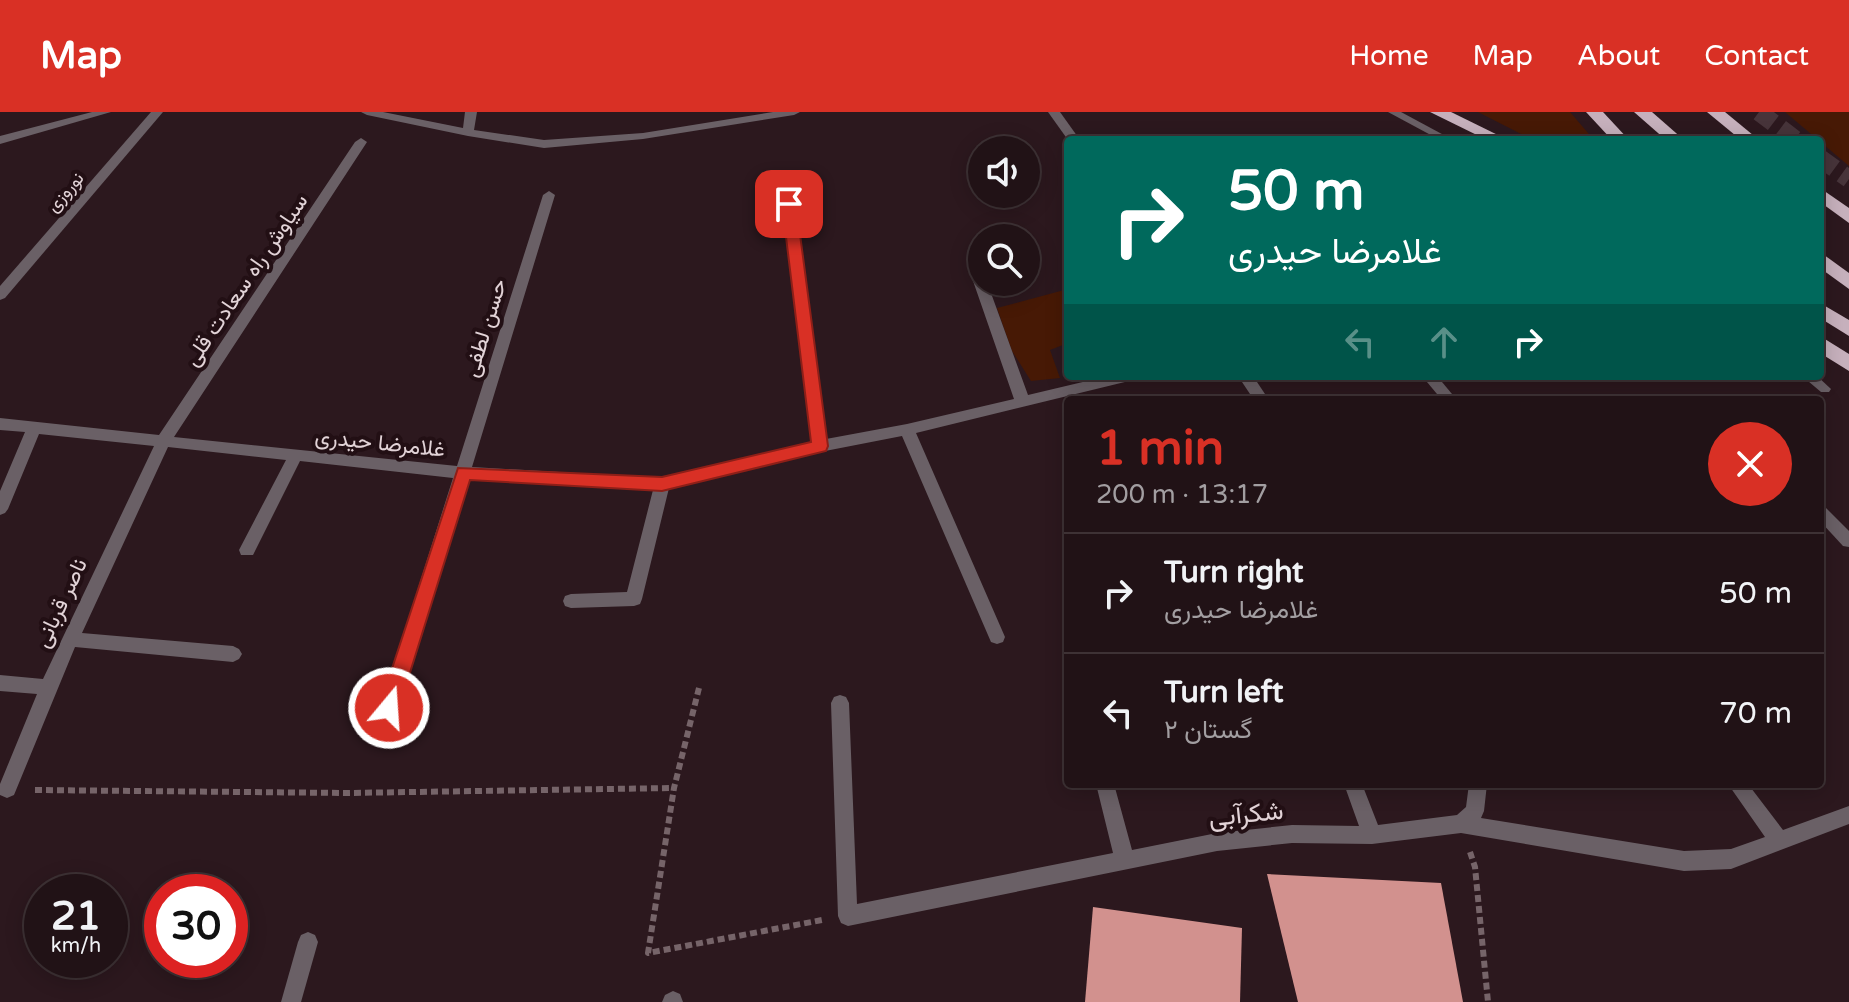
<!DOCTYPE html>
<meta charset="utf-8">
<style>
body{margin:0;font-family:"Varela Round",Vazirmatn,sans-serif;background:#2d2023;color:#f1f3f6;height:100vh;display:flex;flex-direction:column;font-size:30px;white-space:nowrap}
*{box-sizing:border-box;margin:0}
p{font-size:26px;color:#a29ea1}
.icon{flex:none;width:44px;height:44px;fill:none;stroke:currentColor;stroke-width:2;stroke-linecap:round;stroke-linejoin:round}
.map{position:relative;flex:1;overflow:hidden}
.drawer{position:absolute;left:1064px;top:284px;width:760px;height:392px;display:flex;flex-direction:column;background:#211216;border-radius:8px;box-shadow:0 4px 20px #0003,0 0 0 2px #3e3235}
.drawer>*{flex:none}
.banner{position:absolute;left:1064px;top:24px;width:760px;height:244px;border-radius:8px;box-shadow:0 4px 20px #0003,0 0 0 2px #3e3235;background:#00695c;color:#fff;overflow:hidden}
.tools{position:absolute;left:968px;top:24px;display:grid;gap:16px}
.tools a{display:grid;place-items:center;width:72px;height:72px;border-radius:50%;background:#211216;box-shadow:0 4px 20px #0003,0 0 0 2px #3e3235;font-size:40px}
.speed{position:absolute;left:24px;top:762px;display:flex;gap:16px;font-size:40px;font-weight:700;text-align:center}
.speed>*{display:grid;place-content:center;width:104px;height:104px;border-radius:50%;background:#211216;box-shadow:0 4px 20px #0003,0 0 0 2px #3e3235;line-height:1}
.speed small{font-size:20px;font-weight:400}
.speed .limit{border:12px solid #d22;background:#fff;color:#111}
.pin{position:absolute;display:grid;place-items:center;width:68px;height:68px;color:#fff;margin:-34px;border-radius:16px;box-shadow:0 4px 12px #0006}
.me{position:absolute;width:88px;margin:-44px;rotate:18deg;stroke-linejoin:round;filter:drop-shadow(0 0 6px #0008)}
.turn{display:flex;align-items:center;gap:28px;height:168px;padding:0 32px;font-size:36px}
.turn .icon{width:104px;height:104px;stroke-width:2.5}
.turn b{display:block;font-size:56px;line-height:68px}
.lanes{display:flex;align-items:center;height:76px;padding:0 32px;background:#0003;justify-content:center;gap:40px;direction:ltr}
.lanes .off{opacity:.35}
.round{display:grid;place-items:center;flex:none;width:84px;height:84px;border-radius:42px;background:#2d2023}
.overview{display:flex;align-items:center;justify-content:space-between;height:136px;padding:0 32px}
h1{font-size:48px;font-weight:700;line-height:60px;color:#d93025}
ul{padding:0;list-style:none}
li{display:flex;align-items:center;gap:24px;height:120px;padding:0 32px;border-top:2px solid #3e3235}
li div{flex:1}
li b{display:block;font-size:30px}
li em{font-style:normal}
header{display:flex;align-items:center;gap:48px;box-sizing:border-box;height:112px;padding:0 40px;background:#d93025;color:#fff}
header strong{font-size:38px}
nav{display:flex;gap:44px;margin-inline-start:auto;font-size:28px}
.map>svg:first-child{display:block}
</style>
<header>
<strong>Map</strong>
<nav><a>Home</a><a>Map</a><a>About</a><a>Contact</a></nav>
</header>
<div class="map">
<svg width="1849" height="890" viewBox="0 0 1849 890">
<rect width="100%" height="100%" fill="#2c181e"/>
<!-- green -->
<g fill="#471905">
<path d="M 1478,0 L 1570,0 L 1594,28 L 1533,28 Z"/>
<path d="M 1785,0 L 1849,0 L 1849,54 Z"/>
<path d="M 1068,177 L 1068,231 L 1050,238 L 1060,266 L 1031,269 L 1012,239 L 997,196 Z"/>
</g>
<!-- building -->
<g fill="#d2918e">
<path d="M 1267,762 L 1441,771 L 1463,890 L 1298,890 Z"/>
<path d="M 1093,795 L 1242,816 L 1240,890 L 1085,890 Z"/>
</g>
<g fill="none" stroke-linecap="round" stroke-linejoin="round">
<!-- trunk-tunnel -->
<g stroke="#47343a" stroke-width="18" stroke-dasharray="18 9" stroke-linecap="butt">
<path d="M 1759,0 L 1796,28"/>
<path d="M 1820,46 L 1849,67"/>
</g>
<!-- path -->
<g stroke="#766469" stroke-width="6" stroke-dasharray="7 4" stroke-linecap="butt">
<path d="M 699,576 L 674,676 L 648,841 L 822,808"/>
<path d="M 35,678 L 347,681 L 674,676"/>
<path d="M 1470,740 L 1475,755 L 1488,890"/>
</g>
<!-- service -->
<g fill="#6a6066" fill-rule="evenodd">
<path d="M 1388,0 L 1401,0 L 1453,28 L 1440,28 Z"/>
<path d="M 1802,264 L 1817,264 L 1831,277 L 1829,280 L 1821,280 Z"/>
</g>
<!-- minor -->
<g fill="#6a6066" fill-rule="evenodd">
<path d="M 92,0 L 111,0 L 0,32 L 0,24 Z"/>
<path d="M 151,0 L 163,0 L 5,186 L 0,188 L 0,174 Z"/>
<path d="M 361,0 L 383,0 L 463,16 L 465,0 L 477,0 L 474,18 L 544,28 L 643,21 L 773,0 L 800,0 L 794,3 L 643,27 L 544,36 L 468,24 L 367,3 Z"/>
<path d="M 1048,0 L 1060,0 L 1080,28 L 1068,28 Z"/>
<path d="M 361,26 L 367,30 L 174,325 L 457,354 L 543,83 L 549,79 L 555,83 L 472,355 L 662,366 L 812,330 L 779,62 L 785,58 L 791,62 L 826,327 L 907,312 L 1014,287 L 972,166 L 979,162 L 982,162 L 982,170 L 987,170 L 1028,283 L 1108,264 L 1136,264 L 1129,269 L 916,321 L 1005,525 L 1003,530 L 997,532 L 991,530 L 902,324 L 820,340 L 669,376 L 642,487 L 640,492 L 634,494 L 571,496 L 565,494 L 563,489 L 565,484 L 571,482 L 627,480 L 653,378 L 468,367 L 398,596 L 395,602 L 389,604 L 383,602 L 380,596 L 453,366 L 300,349 L 253,443 L 241,443 L 239,438 L 286,348 L 168,335 L 82,521 L 233,534 L 239,537 L 242,542 L 239,547 L 233,550 L 75,535 L 14,683 L 7,686 L 0,683 L 0,672 L 37,582 L 0,579 L 0,563 L 43,567 L 154,334 L 39,322 L 8,397 L 5,401 L 0,403 L 0,379 L 25,320 L 0,318 L 0,306 L 159,323 L 355,30 Z"/>
<path d="M 1238,264 L 1253,264 L 1269,288 L 1254,288 Z"/>
<path d="M 1422,264 L 1437,264 L 1457,288 L 1442,288 Z"/>
<path d="M 1820,393 L 1825,395 L 1849,419 L 1849,435 L 1843,434 L 1820,409 Z"/>
<path d="M 840,583 L 846,585 L 849,591 L 857,792 L 1113,741 L 1096,672 L 1114,672 L 1132,738 L 1217,721 L 1292,713 L 1359,714 L 1344,672 L 1362,672 L 1378,713 L 1457,703 L 1466,695 L 1469,672 L 1487,672 L 1484,699 L 1481,706 L 1684,739 L 1731,737 L 1765,725 L 1728,672 L 1748,672 L 1783,718 L 1849,694 L 1849,712 L 1731,757 L 1684,759 L 1461,721 L 1372,732 L 1292,731 L 1217,739 L 848,814 L 841,811 L 838,804 L 831,591 L 834,585 Z"/>
<path d="M 308,820 L 315,823 L 318,830 L 301,890 L 281,890 L 298,830 L 301,823 Z"/>
<path d="M 673,879 L 680,882 L 683,890 L 662,890 L 665,883 Z"/>
</g>
<!-- trunk -->
<g fill="#c6b0bc" fill-rule="evenodd">
<path d="M 1430,0 L 1451,0 L 1508,28 L 1487,28 Z"/>
<path d="M 1586,0 L 1603,0 L 1629,28 L 1612,28 Z"/>
<path d="M 1634,0 L 1652,0 L 1684,28 L 1666,28 Z"/>
<path d="M 1707,0 L 1725,0 L 1759,28 L 1741,28 Z"/>
<path d="M 1820,76 L 1849,96 L 1849,111 L 1820,90 Z"/>
<path d="M 1820,140 L 1849,161 L 1849,177 L 1820,156 Z"/>
<path d="M 1820,191 L 1849,208 L 1849,224 L 1820,206 Z"/>
<path d="M 1820,224 L 1849,242 L 1849,259 L 1820,241 Z"/>
</g>
</g>
<!-- route -->
<path fill="#d93025" stroke="#8d1f18" stroke-width="2" d="M 789,87 L 796,92 L 828,334 L 826,339 L 662,379 L 470,368 L 399,596 L 396,603 L 389,606 L 382,603 L 379,596 L 458,356 L 662,365 L 811,330 L 782,92 Z"/>
<g text-anchor="middle" dominant-baseline="central" stroke-width="8" stroke-linejoin="round" paint-order="stroke">
<!-- far-street labels -->
<g font-size="18" fill="#e2d3d7" stroke="#220f14">
<text transform="translate(65 80) rotate(-49)">نوروزی</text>
</g>
<!-- street labels -->
<g font-size="22" fill="#e2d3d7" stroke="#220f14">
<text transform="translate(246 168) rotate(-56)">سیاوش راه سعادت قلی</text>
<text transform="translate(485 216) rotate(-73)">حسن لطفی</text>
<text transform="translate(380 331) rotate(6)">غلامرضا حیدری</text>
<text transform="translate(61 491) rotate(-65)">ناصر قربانی</text>
</g>
<!-- near-street labels -->
<g font-size="26" fill="#e2d3d7" stroke="#220f14">
<text transform="translate(1246 702) rotate(-6)">شکرآبی</text>
</g>
</g>
</svg>
<div class="tools">
<a><svg class="icon" aria-label="sound" viewBox="0 0 24 24"><path d="M4 9h4l5-4v14l-5-4H4zM17 9q2 3 0 6"/></svg></a>
<a><svg class="icon" aria-label="search" viewBox="0 0 24 24"><circle cx="10" cy="10" r="6"/><path d="M15 15l6 6"/></svg></a>
</div>
<div class="speed"><div>21<small>km/h</small></div><div class="limit">30</div></div>
<div class="pin" style="left:789px;top:92px;background:#d93025"><svg class="icon" aria-label="arrive" viewBox="0 0 24 24"><path d="M6 21V4h12l-3 4 3 4H6"/></svg></div>
<svg class="me" style="left:389px;top:596px" viewBox="-20 -20 40 40"><circle r="17" fill="#d93025" stroke="#fff" stroke-width="3"/><path d="M0-11L8 9 0 5-8 9z" fill="#fff"/></svg>
<div class="banner">
<div class="turn"><svg class="icon" aria-label="right" viewBox="0 0 24 24"><path d="M7 20v-9h11M14 6l5 5-5 5"/></svg><div><b>50 m</b>غلامرضا حیدری</div></div>
<div class="lanes"><svg class="icon off" aria-label="left" viewBox="0 0 24 24"><path d="M17 20v-9H6M10 6l-5 5 5 5"/></svg><svg class="icon off" aria-label="ahead" viewBox="0 0 24 24"><path d="M12 20V5M6 11l6-6 6 6"/></svg><svg class="icon" aria-label="right" viewBox="0 0 24 24"><path d="M7 20v-9h11M14 6l5 5-5 5"/></svg></div>
</div>
<section class="drawer">
<div class="overview"><div><h1>1 min</h1><p>200 m · 13:17</p></div><a class="round" style="background:#d93025;color:#fff"><svg class="icon" aria-label="close" viewBox="0 0 24 24"><path d="M6 6l12 12M18 6L6 18"/></svg></a></div>
<ul>
<li><svg class="icon" aria-label="right" viewBox="0 0 24 24"><path d="M7 20v-9h11M14 6l5 5-5 5"/></svg><div><b>Turn right</b><p>غلامرضا حیدری</p></div><em>50 m</em></li>
<li><svg class="icon" aria-label="left" viewBox="0 0 24 24"><path d="M17 20v-9H6M10 6l-5 5 5 5"/></svg><div><b>Turn left</b><p>گستان ۲</p></div><em>70 m</em></li>
</ul>
</section>
</div>
